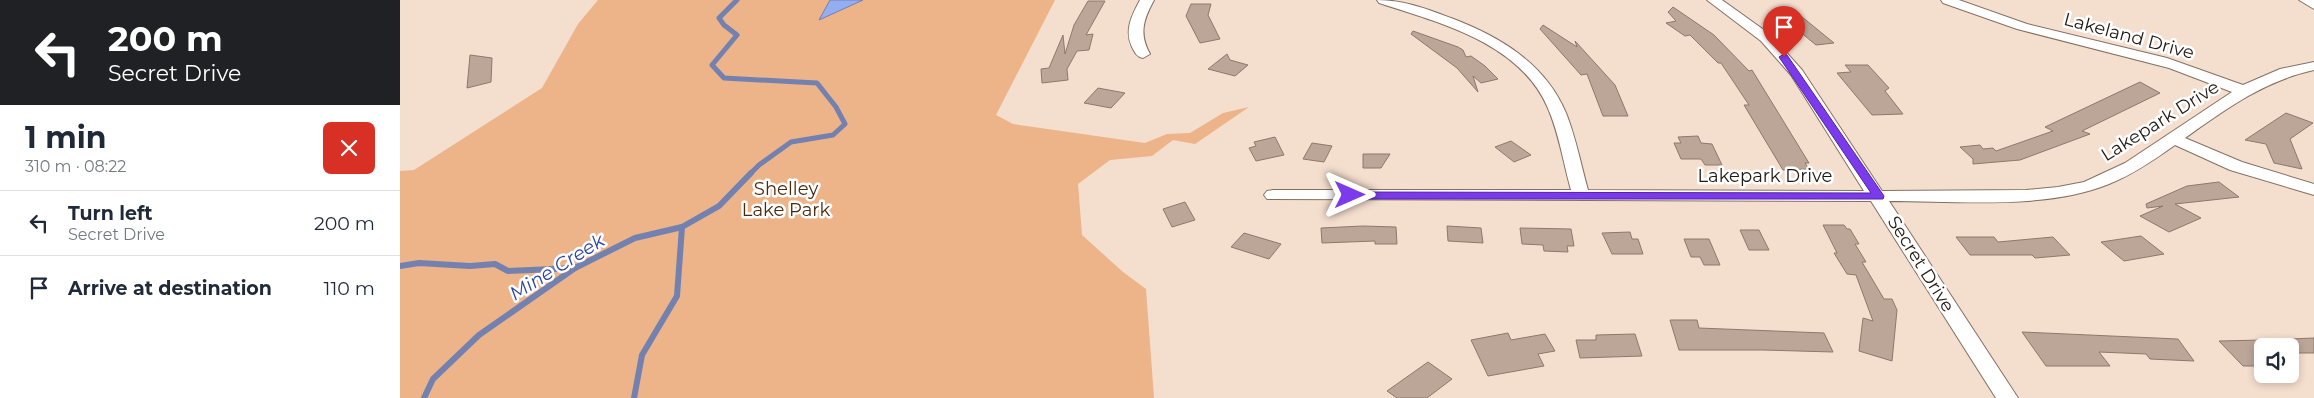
<!DOCTYPE html>
<meta charset="utf-8">
<style>
body{margin:0;font-family:Montserrat,sans-serif;background:#f2f2f3;color:#1f2937;height:100vh;display:flex;flex-direction:column;font-size:19px;white-space:nowrap}
*{box-sizing:border-box;margin:0}
p{font-size:16px;color:#747a83}
.icon{flex:none;width:28px;height:28px;fill:none;stroke:currentColor;stroke-width:2;stroke-linecap:round;stroke-linejoin:round}
.map{position:relative;flex:1;overflow:hidden}
.sheet{display:flex;flex-direction:column;background:#fff;width:400px}
.sheet>*{flex:none}
.top-card{background:#202124;color:#fff;overflow:hidden}
.controls{position:absolute;left:1854px;top:338px;display:grid;gap:10px}
.controls a{display:grid;place-items:center;width:45px;height:45px;border-radius:8px;background:#fff;box-shadow:0 2px 8px #0003;font-size:25px}
.pin{position:absolute;display:grid;place-items:center;width:42px;height:42px;color:#fff;margin:-51px -21px;border-radius:50% 50% 50% 0;rotate:-45deg;box-shadow:0 0 5px #0007}
.pin .icon{rotate:45deg}
.me{position:absolute;width:55px;margin:-28px;rotate:90deg;stroke-linejoin:round;filter:drop-shadow(0 0 4px #0008)}
.turn{display:flex;align-items:center;gap:18px;height:105px;padding:0 25px;font-size:22px}
.turn .icon{width:65px;height:65px;stroke-width:2.5}
.turn b{display:block;font-size:35px;line-height:42px}
.round{display:grid;place-items:center;flex:none;width:52px;height:52px;border-radius:8px;background:#f2f2f3}
.headline{display:flex;align-items:center;justify-content:space-between;height:85px;padding:0 25px}
h1{font-size:30px;font-weight:700;line-height:38px}
ul{padding:0;list-style:none}
li{display:flex;align-items:center;gap:15px;height:65px;padding:0 25px;border-top:1px solid #e0e1e3}
li div{flex:1}
li b{display:block;font-size:19px}
li em{font-style:normal}
main{display:flex;flex:1;min-height:0}
.map>svg:first-child{display:block}
</style>
<main>
<section class="sheet">
<div class="top-card">
<div class="turn"><svg class="icon" aria-label="left" viewBox="0 0 24 24"><path d="M17 20v-9H6M10 6l-5 5 5 5"/></svg><div><b>200 m</b>Secret Drive</div></div>
</div>
<div class="headline"><div><h1>1 min</h1><p>310 m · 08:22</p></div><a class="round" style="background:#d93025;color:#fff"><svg class="icon" aria-label="close" viewBox="0 0 24 24"><path d="M6 6l12 12M18 6L6 18"/></svg></a></div>
<ul>
<li><svg class="icon" aria-label="left" viewBox="0 0 24 24"><path d="M17 20v-9H6M10 6l-5 5 5 5"/></svg><div><b>Turn left</b><p>Secret Drive</p></div><em>200 m</em></li>
<li><svg class="icon" aria-label="arrive" viewBox="0 0 24 24"><path d="M6 21V4h12l-3 4 3 4H6"/></svg><div><b>Arrive at destination</b></div><em>110 m</em></li>
</ul>
</section>
<div class="map">
<svg width="1914" height="398" viewBox="0 0 1914 398">
<rect width="100%" height="100%" fill="#f4dece"/>
<!-- green -->
<path fill="#edb389" d="M 198,0 L 655,0 L 596,115 L 613,124 L 745,143 L 767,134 L 790,133 L 823,113 L 849,107 L 795,144 L 773,140 L 752,156 L 710,160 L 678,184 L 682,235 L 723,272 L 746,289 L 754,398 L 0,398 L 0,171 L 14,170 L 142,88 L 178,24 Z"/>
<!-- water -->
<path fill="#95aef1" stroke="#7281af" d="M 430,0 L 463,0 L 419,20 Z"/>
<g fill="none" stroke-linecap="round" stroke-linejoin="round">
<!-- stream-far1 -->
<path stroke="#7281af" stroke-width="5" d="M 337,0 L 319,18 L 324,25 L 337,35 L 312,65 L 324,78 L 417,83 L 436,107 L 445,124 L 433,135 L 391,142 L 359,165 L 350,174"/>
<!-- stream -->
<g stroke="#7281af" stroke-width="6">
<path d="M 0,266 L 19,263 L 70,266 L 95,264 L 108,271 L 175,268"/>
<path d="M 24,398 L 33,379 L 79,335 L 175,268 L 235,238 L 282,227 L 319,206 L 351,173"/>
<path d="M 234,398 L 242,355 L 277,296 L 282,227"/>
</g>
</g>
<!-- building -->
<g fill="#bba697" stroke="#8d796b">
<path d="M 688,1 L 705,1 L 686,35 L 693,34 L 689,50 L 677,51 L 667,69 L 668,80 L 642,83 L 641,69 L 649,68 L 663,35 L 665,54 L 674,25 Z"/>
<path d="M 791,4 L 811,4 L 808,15 L 820,39 L 800,43 L 786,16 Z"/>
<path d="M 1273,7 L 1314,35 L 1349,71 L 1352,70 L 1409,163 L 1405,163 L 1409,169 L 1383,170 L 1344,105 L 1349,105 L 1321,63 L 1318,63 L 1290,35 L 1285,36 L 1266,23 L 1276,21 L 1268,12 Z"/>
<path d="M 1396,12 L 1434,43 L 1416,45 L 1388,22 Z"/>
<path d="M 1143,25 L 1177,47 L 1175,41 L 1215,85 L 1228,116 L 1203,116 L 1187,74 L 1181,75 L 1140,29 Z"/>
<path d="M 1013,31 L 1058,47 L 1063,50 L 1066,57 L 1071,56 L 1085,66 L 1098,79 L 1081,83 L 1073,76 L 1078,92 L 1057,68 L 1011,34 Z"/>
<path d="M 827,54 L 830,60 L 848,65 L 835,76 L 808,69 Z"/>
<path d="M 70,55 L 92,58 L 91,82 L 67,88 Z"/>
<path d="M 1445,65 L 1468,65 L 1489,88 L 1485,91 L 1503,114 L 1472,115 L 1437,73 L 1451,72 Z"/>
<path d="M 1740,82 L 1760,93 L 1682,131 L 1690,134 L 1620,160 L 1573,164 L 1573,159 L 1560,147 L 1580,145 L 1583,149 L 1593,148 L 1596,151 L 1653,131 L 1645,127 Z"/>
<path d="M 698,88 L 725,93 L 711,108 L 684,103 Z"/>
<path d="M 1886,113 L 1913,123 L 1890,139 L 1902,169 L 1874,163 L 1866,144 L 1845,140 Z"/>
<path d="M 1298,136 L 1301,143 L 1312,144 L 1322,165 L 1305,165 L 1301,159 L 1281,159 L 1274,143 L 1281,143 L 1278,137 Z"/>
<path d="M 875,137 L 884,155 L 856,161 L 849,148 L 856,146 L 854,142 Z"/>
<path d="M 1111,141 L 1131,155 L 1114,162 L 1095,147 Z"/>
<path d="M 912,143 L 932,146 L 924,162 L 903,159 Z"/>
<path d="M 963,154 L 990,154 L 981,168 L 963,168 Z"/>
<path d="M 1819,182 L 1839,197 L 1775,204 L 1801,218 L 1769,232 L 1740,216 L 1763,206 L 1747,208 L 1746,204 L 1787,186 Z"/>
<path d="M 785,202 L 795,220 L 772,227 L 763,209 Z"/>
<path d="M 1423,225 L 1444,225 L 1447,229 L 1450,229 L 1459,244 L 1455,244 L 1466,262 L 1462,262 L 1484,299 L 1492,299 L 1497,310 L 1492,361 L 1459,351 L 1463,318 L 1473,321 L 1456,275 L 1447,274 L 1434,253 L 1437,253 Z"/>
<path d="M 963,226 L 996,227 L 997,244 L 975,244 L 975,241 L 922,243 L 921,228 Z"/>
<path d="M 1047,226 L 1081,228 L 1083,243 L 1048,241 Z"/>
<path d="M 1120,228 L 1171,229 L 1174,246 L 1167,246 L 1168,252 L 1144,251 L 1143,245 L 1122,244 Z"/>
<path d="M 1340,230 L 1359,230 L 1369,250 L 1349,250 Z"/>
<path d="M 1230,232 L 1232,239 L 1238,239 L 1243,254 L 1212,254 L 1202,233 Z"/>
<path d="M 844,233 L 881,244 L 869,259 L 831,247 Z"/>
<path d="M 1741,236 L 1764,254 L 1724,261 L 1701,242 Z"/>
<path d="M 1556,237 L 1594,237 L 1598,242 L 1653,237 L 1670,255 L 1635,258 L 1632,255 L 1570,255 Z"/>
<path d="M 1284,239 L 1309,239 L 1320,265 L 1304,265 L 1300,257 L 1291,257 Z"/>
<path d="M 1270,320 L 1297,320 L 1299,328 L 1424,333 L 1433,352 L 1363,350 L 1279,350 Z"/>
<path d="M 1622,332 L 1778,339 L 1794,361 L 1750,359 L 1746,354 L 1699,352 L 1710,366 L 1646,366 Z"/>
<path d="M 1108,333 L 1111,340 L 1145,334 L 1155,351 L 1138,354 L 1144,366 L 1088,376 L 1071,340 Z"/>
<path d="M 1235,334 L 1242,356 L 1180,358 L 1176,340 L 1196,340 L 1196,335 Z"/>
<path d="M 1914,338 L 1914,353 L 1890,353 L 1890,339 Z"/>
<path d="M 1862,340 L 1862,366 L 1843,366 L 1819,341 Z"/>
<path d="M 1028,362 L 1052,379 L 1027,398 L 997,398 L 987,391 Z"/>
</g>
<g fill="none" stroke-linecap="round" stroke-linejoin="round">
<!-- minor casing -->
<g stroke="#847063" stroke-width="2">
<g id="minor">
<path d="M 740,0 L 754,0 C 743,20 739,34 750,54 L 743,58 C 737,57 735,53 732,47 C 724,30 732,15 740,0 Z"/>
<path d="M 977,0 C 1004,0 1027,9 1051,18 C 1099,36 1145,63 1166,113 C 1176,138 1181,165 1188,190 L 1464,191 L 1391,75 L 1361,41 L 1307,0 L 1322,0 L 1371,35 L 1402,70 L 1482,191 L 1626,190 L 1658,187 L 1684,182 L 1725,163 L 1832,92 L 1769,68 L 1617,29 L 1543,3 L 1541,0 L 1559,0 L 1627,24 L 1767,58 L 1843,85 L 1880,69 L 1914,62 L 1914,70 C 1864,81 1826,109 1785,138 L 1842,162 L 1914,184 L 1914,195 L 1830,170 L 1775,145 C 1754,160 1732,175 1709,184 C 1645,210 1557,201 1489,201 L 1618,398 L 1596,398 L 1471,201 L 867,199 L 864,195 L 867,191 L 873,190 L 1171,190 C 1163,162 1159,132 1147,106 C 1118,42 1040,23 979,3 Z"/>
<path d="M 1899,0 L 1914,0 L 1914,9 Z"/>
</g>
</g>
<!-- minor -->
<use href="#minor" fill="#fff" fill-rule="evenodd"/>
</g>
<!-- route -->
<path fill="#7c3aed" stroke="#51269a" d="M 1384,54 L 1387,55 L 1484,196 L 1483,199 L 950,199 L 944,195 L 950,192 L 1471,193 L 1379,57 Z"/>
<g text-anchor="middle" dominant-baseline="central" stroke-width="5" stroke-linejoin="round" paint-order="stroke">
<!-- street labels -->
<g font-size="18" fill="#211914" stroke="#fff">
<text transform="translate(1729 36) rotate(15)">Lakeland Drive</text>
<text transform="translate(1760 121) rotate(-32)">Lakepark Drive</text>
<text x="1365" y="176">Lakepark Drive</text>
<text transform="translate(1521 264) rotate(58)">Secret Drive</text>
</g>
<!-- park labels -->
<g font-size="18" fill="#4a2a0f" stroke="#fff">
<text x="386" y="189">Shelley<tspan x="386" dy="21">Lake Park</tspan></text>
</g>
<!-- water labels -->
<g font-size="19" font-style="italic" fill="#2d45a4" stroke="#fff">
<text transform="translate(157 267) rotate(-32)">Mine Creek</text>
</g>
</g>
</svg>
<div class="controls">
<a><svg class="icon" aria-label="sound" viewBox="0 0 24 24"><path d="M4 9h4l5-4v14l-5-4H4zM17 9q2 3 0 6"/></svg></a>
</div>
<div class="pin" style="left:1384px;top:57px;background:#d93025"><svg class="icon" aria-label="arrive" viewBox="0 0 24 24"><path d="M6 21V4h12l-3 4 3 4H6"/></svg></div>
<svg class="me" style="left:950px;top:195px" viewBox="-20 -20 40 40"><path d="M0-17L14 15 0 8-14 15z" fill="#7c3aed" stroke="#fff" stroke-width="4"/></svg>
</div>
</main>
